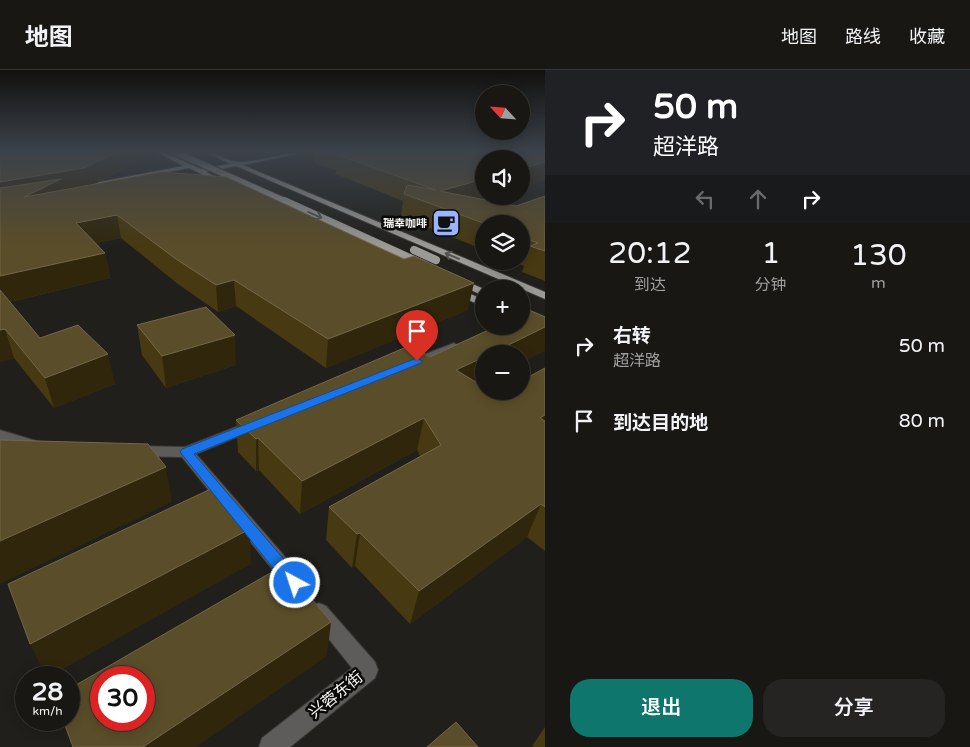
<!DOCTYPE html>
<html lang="zh">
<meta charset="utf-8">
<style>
body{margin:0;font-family:"Varela Round","Noto Sans SC",sans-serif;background:#252422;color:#f1f3f6;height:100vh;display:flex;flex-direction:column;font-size:19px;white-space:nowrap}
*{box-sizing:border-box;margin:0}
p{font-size:16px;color:#9f9fa0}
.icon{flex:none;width:28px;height:28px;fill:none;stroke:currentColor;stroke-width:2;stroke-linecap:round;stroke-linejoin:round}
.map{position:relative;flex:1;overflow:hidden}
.drawer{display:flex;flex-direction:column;background:#181714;width:425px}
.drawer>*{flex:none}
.banner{background:#202124;color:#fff;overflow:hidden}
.needle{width:32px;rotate:296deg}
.fabs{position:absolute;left:475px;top:15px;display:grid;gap:10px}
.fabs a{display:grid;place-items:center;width:55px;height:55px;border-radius:50%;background:#181714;box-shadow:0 2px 12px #0003,0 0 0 1px #363634;font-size:25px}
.speed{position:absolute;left:15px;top:596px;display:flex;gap:10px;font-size:25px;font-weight:700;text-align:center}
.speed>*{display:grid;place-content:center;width:65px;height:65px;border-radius:50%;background:#181714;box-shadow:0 2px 12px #0003,0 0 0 1px #363634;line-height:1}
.speed small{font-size:12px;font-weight:400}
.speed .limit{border:8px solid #d22;background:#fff;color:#111}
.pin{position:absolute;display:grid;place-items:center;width:42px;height:42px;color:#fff;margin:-51px -21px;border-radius:50% 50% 50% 0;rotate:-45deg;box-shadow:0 0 5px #0007}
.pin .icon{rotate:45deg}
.me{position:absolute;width:55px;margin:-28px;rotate:320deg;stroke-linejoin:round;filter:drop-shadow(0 0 4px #0008)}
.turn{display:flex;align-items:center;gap:18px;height:105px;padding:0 25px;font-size:22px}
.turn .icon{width:65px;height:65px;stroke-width:2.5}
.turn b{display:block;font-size:35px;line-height:42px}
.lanes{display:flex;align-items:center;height:48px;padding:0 25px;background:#0003;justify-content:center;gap:25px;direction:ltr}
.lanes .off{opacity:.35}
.eta{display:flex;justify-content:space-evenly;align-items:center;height:85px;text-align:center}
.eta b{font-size:30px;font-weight:600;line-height:35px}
.button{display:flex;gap:10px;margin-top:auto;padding:10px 25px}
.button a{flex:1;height:58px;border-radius:20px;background:#0f766e;color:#fff;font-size:20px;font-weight:600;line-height:58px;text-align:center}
.button a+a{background:#252422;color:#f1f3f6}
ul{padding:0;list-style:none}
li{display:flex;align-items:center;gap:15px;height:75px;padding:0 25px}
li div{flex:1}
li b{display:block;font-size:19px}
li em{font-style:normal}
header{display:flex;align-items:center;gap:30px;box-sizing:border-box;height:70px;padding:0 25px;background:#181714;border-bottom:1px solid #363634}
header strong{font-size:24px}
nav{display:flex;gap:28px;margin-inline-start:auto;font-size:18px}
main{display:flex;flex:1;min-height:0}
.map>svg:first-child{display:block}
</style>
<header>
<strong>地图</strong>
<nav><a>地图</a><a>路线</a><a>收藏</a></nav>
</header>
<main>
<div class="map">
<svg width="545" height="677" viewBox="0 0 545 677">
<rect width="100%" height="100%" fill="#201f1b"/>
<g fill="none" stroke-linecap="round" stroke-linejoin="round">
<!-- minor casing -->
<g stroke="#3a3935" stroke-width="2">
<g id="minor">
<path d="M 454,273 L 460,277 L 458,280 L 418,296 L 414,297 L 408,293 L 410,290 Z"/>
<path d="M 254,350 L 259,352 L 261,355 L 259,358 L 196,384 L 300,504 L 303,510 L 300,516 L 293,518 L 286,516 L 182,387 L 136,386 L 131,385 L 128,381 L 131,377 L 136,376 L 185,377 Z"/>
<path d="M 0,360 L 40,372 L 42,376 L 40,380 L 35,381 L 0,370 Z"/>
<path d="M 319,533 L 326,536 L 375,592 L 378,600 L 375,608 L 290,677 L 259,677 L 262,668 L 352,598 L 312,548 L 309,542 L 312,536 Z"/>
</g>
</g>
<!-- primary casing -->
<g stroke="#3a3935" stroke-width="2">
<g id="primary">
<path d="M 157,82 L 164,82 L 201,99 L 230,94 L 205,82 C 217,82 228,92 239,92 C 261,92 283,82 306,82 L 243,95 L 545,222 L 545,229 L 236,96 L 206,102 L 226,112 L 226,114 L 224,115 L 189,98 L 77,119 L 74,117 L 183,96 Z"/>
<path d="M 456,207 L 484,219 L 484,226 L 453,212 L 453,208 Z"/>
<path d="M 455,217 L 484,230 L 484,237 L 451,222 L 451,218 Z"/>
<path d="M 521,237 L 545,247 L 545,254 L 521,244 Z"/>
</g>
</g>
<!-- minor -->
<use href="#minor" fill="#5d5c5b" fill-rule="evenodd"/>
<!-- primary -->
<use href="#primary" fill="#9c9a97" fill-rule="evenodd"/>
<!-- primary-bridge-far1 casing -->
<g stroke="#3a3935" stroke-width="8" stroke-linecap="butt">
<path id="primary-bridge-far1" d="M 175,82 L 287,132"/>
</g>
<!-- primary-bridge casing -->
<g stroke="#3a3935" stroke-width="9" stroke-linecap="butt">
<g id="primary-bridge">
<path d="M 284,131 L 425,195"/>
<path d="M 414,180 L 436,190"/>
</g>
</g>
<!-- primary-bridge-far1 -->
<use href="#primary-bridge-far1" stroke="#9c9a97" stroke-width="6"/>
<!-- primary-bridge -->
<use href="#primary-bridge" stroke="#9c9a97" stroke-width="8"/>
</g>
<!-- wall -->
<g fill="#473911">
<path d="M 0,82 L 152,84 L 95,114 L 468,240 L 326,298 L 236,236 L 218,242 L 178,214 L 121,168 L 96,173 L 105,183 L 110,208 L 10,232 L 40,268 L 115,314 L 54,338 L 14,288 L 0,292 Z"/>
<path d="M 314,82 L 545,82 L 545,110 L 521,118 L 521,89 L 484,126 L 493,126 L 483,129 L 516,136 L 545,126 L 545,211 L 522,202 L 524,196 L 512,191 L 521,191 L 521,154 L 484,154 L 484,180 L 401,146 L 403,131 L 336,104 L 336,100 L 314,93 Z"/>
<path d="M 137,255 L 236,295 L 166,318 L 142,285 Z"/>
<path d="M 430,287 L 496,324 L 545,298 L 545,481 L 527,467 L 410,554 L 355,496 L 352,498 L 326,470 L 329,437 L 420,386 L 417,380 L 300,444 L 259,400 L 256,401 L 238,382 L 236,350 Z"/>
<path d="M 545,657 L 545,677 L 534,677 L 532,676 Z"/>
</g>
<!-- shaded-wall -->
<g fill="#30260b">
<path d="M 118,82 L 151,82 L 152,84 L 88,117 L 0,133 L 0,112 Z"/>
<path d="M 545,92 L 545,110 L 521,118 L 521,99 Z"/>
<path d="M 484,109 L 484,126 L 493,126 L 448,140 L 440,121 Z"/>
<path d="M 117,145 L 121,168 L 81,176 L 76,153 Z"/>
<path d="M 105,183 L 110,208 L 0,234 L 0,206 Z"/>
<path d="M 234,210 L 236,236 L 218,242 L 216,215 Z"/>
<path d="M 474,213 L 468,240 L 326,298 L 328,269 Z"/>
<path d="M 545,257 L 545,281 L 521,293 L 521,284 L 490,284 Z"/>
<path d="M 5,259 L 14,288 L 0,292 L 0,260 Z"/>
<path d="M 235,265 L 236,295 L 166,318 L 162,286 Z"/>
<path d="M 108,284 L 115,314 L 54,338 L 45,308 Z"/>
<path d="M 484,287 L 484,312 L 448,331 L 456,300 Z"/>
<path d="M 545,345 L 545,370 L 540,348 Z"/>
<path d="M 424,348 L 417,380 L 300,444 L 302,411 Z"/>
<path d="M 258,368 L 259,400 L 256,401 L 256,369 Z"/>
<path d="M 166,397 L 172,432 L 0,514 L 0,471 Z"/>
<path d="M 541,434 L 527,467 L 410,554 L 419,521 Z"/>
<path d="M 250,459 L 251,494 L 47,608 L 30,574 Z"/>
<path d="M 360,463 L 355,496 L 352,498 L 357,464 Z"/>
<path d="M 331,552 L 327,586 L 196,677 L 143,677 Z"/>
</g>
<!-- building -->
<g fill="#5a4d29" stroke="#726849" fill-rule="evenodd">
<path d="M 0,82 L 118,82 L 84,98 L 0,112 Z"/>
<path d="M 340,82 L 545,82 L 545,92 L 521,99 L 521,89 L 484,89 L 484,109 L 440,121 L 516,136 L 545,126 L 545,181 L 530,176 L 538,173 L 521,167 L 521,154 L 486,154 L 404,124 L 407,115 L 436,120 L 338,85 L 345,83 Z"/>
<path d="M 162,102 L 226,107 L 404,189 L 414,186 L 474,213 L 328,269 L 234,210 L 216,215 L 176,189 L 117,145 L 76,153 L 105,183 L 0,206 L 0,118 L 61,109 L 24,127 Z"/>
<path d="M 0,220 L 40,268 L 78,255 L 108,284 L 45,308 L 5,259 L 0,260 Z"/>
<path d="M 206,237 L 235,265 L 162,286 L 137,255 Z"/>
<path d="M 531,241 L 545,247 L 545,257 L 490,284 L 484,284 L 484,287 L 456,300 L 484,317 L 484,321 L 491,321 L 496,324 L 501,321 L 521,321 L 521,311 L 545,298 L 545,345 L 540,348 L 545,351 L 545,437 L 541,434 L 419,521 L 360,463 L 357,464 L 329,437 L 441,375 L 424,348 L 302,411 L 258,368 L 256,369 L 236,350 L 411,275 L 430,287 L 497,256 L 521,256 L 521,245 Z"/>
<path d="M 0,370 L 148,374 L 166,397 L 0,471 Z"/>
<path d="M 215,417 L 250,459 L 30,574 L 8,514 Z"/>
<path d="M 284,495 L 331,552 L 143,677 L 73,677 L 63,650 L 69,650 L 69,619 ZM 101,608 L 144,608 L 144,650 L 101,650 Z"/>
<path d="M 456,652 L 478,677 L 427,677 Z"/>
</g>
<!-- one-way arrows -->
<defs><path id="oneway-shaft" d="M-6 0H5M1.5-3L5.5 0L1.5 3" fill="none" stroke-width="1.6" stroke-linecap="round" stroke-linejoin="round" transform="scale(1.25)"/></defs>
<g stroke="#52524f">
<use href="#oneway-shaft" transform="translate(315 145) rotate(24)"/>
<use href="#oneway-shaft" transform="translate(452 186) rotate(-157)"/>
</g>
<!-- sky -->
<linearGradient id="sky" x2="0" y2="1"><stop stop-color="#12110f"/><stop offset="0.46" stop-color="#3c424a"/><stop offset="1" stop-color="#3c424a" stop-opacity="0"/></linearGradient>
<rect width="545" height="177" fill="url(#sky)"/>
<!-- route -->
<path fill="#1a73e8" stroke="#114b97" d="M 417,288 L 422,291 L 421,293 L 194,384 L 300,508 L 303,513 L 300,518 L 295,520 L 289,518 L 180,382 L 182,379 Z"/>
<!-- icons -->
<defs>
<g id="cafe-square" transform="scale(1.4375)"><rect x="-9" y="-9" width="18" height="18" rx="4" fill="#9ab5fd" stroke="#090907"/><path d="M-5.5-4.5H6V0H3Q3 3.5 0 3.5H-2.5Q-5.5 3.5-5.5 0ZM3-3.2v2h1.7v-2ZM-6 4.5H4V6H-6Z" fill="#111"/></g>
</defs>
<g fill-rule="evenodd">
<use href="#cafe-square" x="446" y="153"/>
</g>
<g text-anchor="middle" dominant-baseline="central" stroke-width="5" stroke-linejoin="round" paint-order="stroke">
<!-- far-poi labels -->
<g font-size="11" font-weight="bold" fill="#f6f5f2" stroke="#090907" text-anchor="end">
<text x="427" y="153">瑞幸咖啡</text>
</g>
<!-- near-street labels -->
<g font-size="16" fill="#f6f5f2" stroke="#090907">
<text transform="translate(336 625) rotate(-39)">兴蓉东街</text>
</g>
</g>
</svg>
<div class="fabs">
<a><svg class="needle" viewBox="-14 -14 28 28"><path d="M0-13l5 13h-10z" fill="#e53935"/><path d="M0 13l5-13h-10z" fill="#9f9fa0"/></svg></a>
<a><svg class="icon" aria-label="sound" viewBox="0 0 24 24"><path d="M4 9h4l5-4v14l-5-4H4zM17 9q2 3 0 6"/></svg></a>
<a><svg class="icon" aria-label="layers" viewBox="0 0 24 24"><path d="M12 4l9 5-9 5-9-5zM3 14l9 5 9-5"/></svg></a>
<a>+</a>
<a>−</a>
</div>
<div class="speed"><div>28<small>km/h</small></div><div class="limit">30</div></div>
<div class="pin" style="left:417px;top:291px;background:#d93025"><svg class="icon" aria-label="arrive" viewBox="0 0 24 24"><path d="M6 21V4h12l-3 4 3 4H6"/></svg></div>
<svg class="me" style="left:295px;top:513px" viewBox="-20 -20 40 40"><circle r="17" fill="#1a73e8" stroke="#fff" stroke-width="3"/><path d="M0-11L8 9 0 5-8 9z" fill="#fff"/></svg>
</div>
<section class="drawer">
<div class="banner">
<div class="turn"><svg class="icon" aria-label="right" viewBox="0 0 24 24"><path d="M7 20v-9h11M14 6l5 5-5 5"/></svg><div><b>50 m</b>超洋路</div></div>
<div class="lanes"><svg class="icon off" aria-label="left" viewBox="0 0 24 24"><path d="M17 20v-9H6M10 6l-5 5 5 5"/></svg><svg class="icon off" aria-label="ahead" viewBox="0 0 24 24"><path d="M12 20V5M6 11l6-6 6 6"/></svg><svg class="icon" aria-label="right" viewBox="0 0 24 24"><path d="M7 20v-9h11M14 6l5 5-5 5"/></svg></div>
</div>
<div class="eta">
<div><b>20:12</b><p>到达</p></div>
<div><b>1</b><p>分钟</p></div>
<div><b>130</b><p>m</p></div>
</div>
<ul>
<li><svg class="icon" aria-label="right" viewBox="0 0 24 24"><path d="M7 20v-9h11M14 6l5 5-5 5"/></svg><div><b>右转</b><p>超洋路</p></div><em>50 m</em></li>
<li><svg class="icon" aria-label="arrive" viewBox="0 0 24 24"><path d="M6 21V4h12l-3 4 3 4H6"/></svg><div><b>到达目的地</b></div><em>80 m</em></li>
</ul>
<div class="button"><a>退出</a><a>分享</a></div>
</section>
</main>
